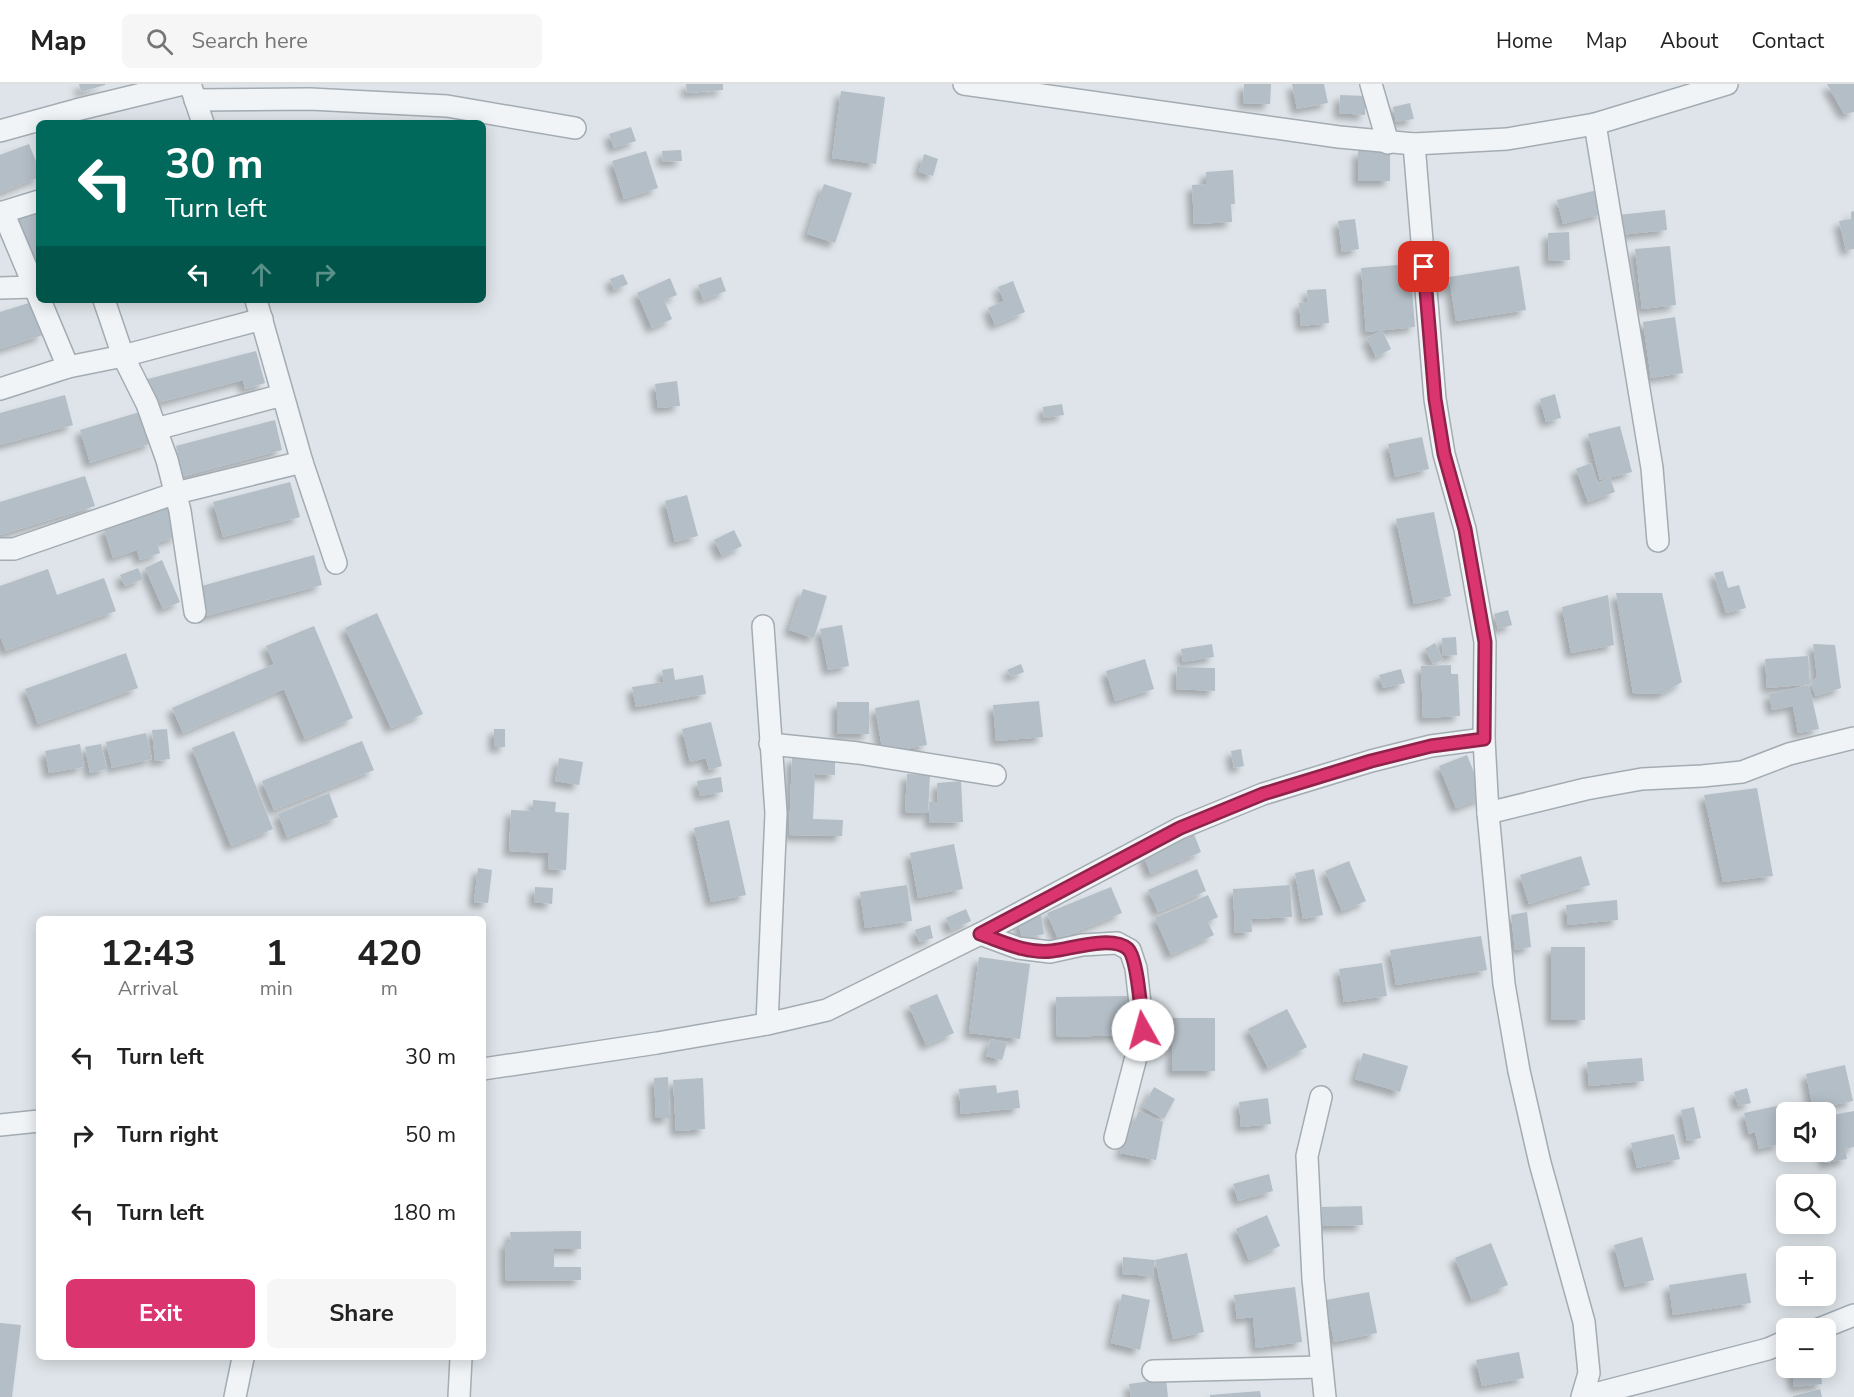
<!DOCTYPE html>
<meta charset="utf-8">
<style>
body{margin:0;font-family:"Nunito Sans",sans-serif;background:#f6f6f6;color:#222;height:100vh;display:flex;flex-direction:column;font-size:22px;white-space:nowrap}
*{box-sizing:border-box;margin:0}
p{font-size:20px;color:#767676}
.icon{flex:none;width:33px;height:33px;fill:none;stroke:currentColor;stroke-width:2;stroke-linecap:round;stroke-linejoin:round}
.map{position:relative;flex:1;overflow:hidden}
.side{position:absolute;left:36px;top:832px;width:450px;height:444px;display:flex;flex-direction:column;background:#fff;border-radius:9px;box-shadow:0 3px 15px #0003}
.side>*{flex:none}
.top-card{position:absolute;left:36px;top:36px;width:450px;height:183px;border-radius:9px;box-shadow:0 3px 15px #0003;background:#00695c;color:#fff;overflow:hidden}
.fabs{position:absolute;left:1776px;top:1018px;display:grid;gap:12px}
.fabs a{display:grid;place-items:center;width:60px;height:60px;border-radius:9px;background:#fff;box-shadow:0 3px 15px #0003;font-size:30px}
.pin{position:absolute;display:grid;place-items:center;width:51px;height:51px;color:#fff;margin:-26px;border-radius:12px;box-shadow:0 3px 9px #0006}
.me{position:absolute;width:66px;margin:-33px;rotate:353deg;stroke-linejoin:round;filter:drop-shadow(0 0 4px #0008)}
.turn{display:flex;align-items:center;gap:21px;height:126px;padding:0 30px;font-size:27px}
.turn .icon{width:78px;height:78px;stroke-width:2.5}
.turn b{display:block;font-size:42px;line-height:51px}
.lanes{display:flex;align-items:center;height:57px;padding:0 30px;background:#0003;justify-content:center;gap:30px;direction:ltr}
.lanes .off{opacity:.35}
.eta{display:flex;justify-content:space-evenly;align-items:center;height:102px;text-align:center}
.eta b{font-size:36px;font-weight:700;line-height:42px}
.button{display:flex;gap:12px;margin-top:auto;padding:12px 30px}
.button a{flex:1;height:69px;border-radius:9px;background:#db356f;color:#fff;font-size:24px;font-weight:700;line-height:69px;text-align:center}
.button a+a{background:#f6f6f6;color:#222}
ul{padding:0;list-style:none}
li{display:flex;align-items:center;gap:18px;height:78px;padding:0 30px}
li div{flex:1}
li b{display:block;font-size:22px}
li em{font-style:normal}
header{display:flex;align-items:center;gap:36px;box-sizing:border-box;height:84px;padding:0 30px;background:#fff;border-bottom:2px solid #e0e0e0}
header strong{font-size:28px}
nav{display:flex;gap:33px;margin-inline-start:auto;font-size:21px}
.search{width:420px;height:54px;background:#f6f6f6;display:flex;align-items:center;gap:15px;box-sizing:border-box;padding:0 21px;border-radius:9px;color:#767676;font-size:22px}
.map>svg:first-child{display:block}
</style>
<header>
<strong>Map</strong>
<div class="search"><svg class="icon" aria-label="search" viewBox="0 0 24 24"><circle cx="10" cy="10" r="6"/><path d="M15 15l6 6"/></svg>Search here</div>
<nav><a>Home</a><a>Map</a><a>About</a><a>Contact</a></nav>
</header>
<div class="map">
<svg width="1854" height="1313" viewBox="0 0 1854 1313">
<defs>
<filter id="shadow"><feDropShadow dx="-5.5" dy="5.5" stdDeviation="3" flood-color="#0004"/></filter>
</defs>
<rect width="100%" height="100%" fill="#dee4e9"/>
<!-- building -->
<g fill="#b4bec6" filter="url(#shadow)">
<path d="M 79,0 L 105,0 L 105,1 L 81,8 Z"/>
<path d="M 686,0 L 723,0 L 723,6 L 687,9 Z"/>
<path d="M 1244,0 L 1271,0 L 1270,20 L 1243,19 Z"/>
<path d="M 1292,0 L 1324,0 L 1328,19 L 1297,25 Z"/>
<path d="M 1827,0 L 1854,0 L 1854,28 L 1844,30 Z"/>
<path d="M 841,7 L 885,13 L 876,80 L 832,74 Z"/>
<path d="M 1340,11 L 1366,12 L 1365,31 L 1339,29 Z"/>
<path d="M 1410,19 L 1414,35 L 1396,38 L 1393,23 Z"/>
<path d="M 631,43 L 636,57 L 614,64 L 609,50 Z"/>
<path d="M 29,60 L 39,85 L 39,93 L 0,109 L 0,71 Z"/>
<path d="M 681,66 L 682,77 L 663,78 L 662,67 Z"/>
<path d="M 646,67 L 658,104 L 624,115 L 612,77 Z"/>
<rect x="1358" y="67" width="32" height="30"/>
<path d="M 924,70 L 938,75 L 933,92 L 919,88 Z"/>
<path d="M 1233,86 L 1235,120 L 1231,120 L 1232,138 L 1194,140 L 1192,101 L 1206,100 L 1206,88 Z"/>
<path d="M 824,100 L 852,109 L 835,159 L 807,150 Z"/>
<path d="M 1597,106 L 1603,130 L 1563,140 L 1557,116 Z"/>
<path d="M 39,125 L 39,204 L 12,136 Z"/>
<path d="M 1665,126 L 1667,146 L 1620,151 L 1618,131 Z"/>
<path d="M 1854,127 L 1854,165 L 1846,166 L 1839,137 L 1851,135 L 1851,128 Z"/>
<path d="M 1355,135 L 1359,165 L 1342,168 L 1338,137 Z"/>
<path d="M 1569,148 L 1570,176 L 1549,177 L 1548,149 Z"/>
<path d="M 1670,162 L 1676,221 L 1642,225 L 1635,165 Z"/>
<path d="M 1410,180 L 1415,243 L 1366,248 L 1361,184 Z"/>
<path d="M 1519,182 L 1526,226 L 1456,237 L 1449,193 Z"/>
<path d="M 623,190 L 628,200 L 614,206 L 610,195 Z"/>
<path d="M 721,193 L 726,207 L 703,216 L 698,201 Z"/>
<path d="M 670,194 L 677,211 L 664,216 L 672,235 L 652,244 L 637,209 Z"/>
<path d="M 1013,197 L 1025,228 L 995,241 L 988,224 L 1004,217 L 998,203 Z"/>
<path d="M 1326,205 L 1329,239 L 1301,242 L 1299,219 L 1308,218 L 1307,206 Z"/>
<path d="M 32,218 L 43,251 L 0,265 L 0,228 Z"/>
<path d="M 1675,233 L 1683,289 L 1651,294 L 1643,238 Z"/>
<path d="M 1382,246 L 1391,265 L 1376,273 L 1367,254 Z"/>
<path d="M 256,267 L 265,299 L 245,305 L 243,296 L 150,321 L 144,296 Z"/>
<path d="M 677,297 L 680,322 L 658,324 L 655,300 Z"/>
<path d="M 1555,310 L 1561,334 L 1546,338 L 1540,315 Z"/>
<path d="M 65,311 L 73,341 L 0,361 L 0,329 Z"/>
<path d="M 1062,320 L 1064,331 L 1044,334 L 1043,323 Z"/>
<path d="M 143,327 L 152,359 L 90,379 L 80,346 Z"/>
<path d="M 275,336 L 282,366 L 184,392 L 176,362 Z"/>
<path d="M 1620,342 L 1632,388 L 1600,396 L 1588,350 Z"/>
<path d="M 1422,353 L 1429,385 L 1395,393 L 1388,360 Z"/>
<path d="M 1591,379 L 1598,399 L 1610,394 L 1615,408 L 1588,418 L 1576,385 Z"/>
<path d="M 85,392 L 95,422 L 0,451 L 0,418 Z"/>
<path d="M 290,398 L 300,433 L 223,453 L 213,418 Z"/>
<path d="M 687,411 L 698,452 L 675,458 L 665,417 Z"/>
<path d="M 168,423 L 178,452 L 157,459 L 160,469 L 140,476 L 137,466 L 113,474 L 104,445 Z"/>
<path d="M 1434,428 L 1451,512 L 1414,520 L 1396,435 Z"/>
<path d="M 734,446 L 742,462 L 722,472 L 714,456 Z"/>
<path d="M 314,471 L 322,501 L 206,532 L 198,503 Z"/>
<path d="M 162,476 L 180,518 L 163,525 L 145,484 Z"/>
<path d="M 138,484 L 143,495 L 125,502 L 120,491 Z"/>
<path d="M 48,485 L 57,511 L 104,494 L 116,527 L 6,567 L 0,552 L 0,502 Z"/>
<path d="M 1723,487 L 1728,504 L 1739,501 L 1746,524 L 1726,529 L 1714,489 Z"/>
<path d="M 803,505 L 827,512 L 814,554 L 789,546 Z"/>
<path d="M 1616,509 L 1662,509 L 1682,598 L 1662,610 L 1633,609 Z"/>
<path d="M 1608,511 L 1614,561 L 1571,569 L 1562,523 Z"/>
<path d="M 1508,526 L 1512,541 L 1498,545 L 1494,530 Z"/>
<path d="M 377,529 L 423,630 L 391,644 L 345,544 Z"/>
<path d="M 842,541 L 849,582 L 828,586 L 820,545 Z"/>
<path d="M 314,542 L 353,634 L 305,655 L 284,605 L 183,649 L 172,624 L 274,580 L 266,562 Z"/>
<path d="M 1456,553 L 1457,571 L 1443,572 L 1442,554 Z"/>
<path d="M 1435,559 L 1443,575 L 1433,580 L 1425,565 Z"/>
<path d="M 1212,560 L 1214,573 L 1183,578 L 1181,565 Z"/>
<path d="M 1813,560 L 1835,561 L 1841,604 L 1816,612 L 1811,601 L 1814,600 L 1767,604 L 1765,575 L 1808,572 L 1810,600 L 1817,593 Z"/>
<path d="M 126,569 L 138,604 L 38,640 L 25,605 Z"/>
<path d="M 1145,575 L 1154,605 L 1115,617 L 1106,587 Z"/>
<path d="M 1021,580 L 1024,588 L 1011,593 L 1007,586 Z"/>
<path d="M 1451,581 L 1451,590 L 1458,590 L 1460,632 L 1423,634 L 1421,582 Z"/>
<path d="M 1177,583 L 1215,584 L 1215,607 L 1176,605 Z"/>
<path d="M 673,584 L 675,596 L 703,591 L 706,610 L 636,623 L 632,603 L 664,598 L 662,586 Z"/>
<path d="M 1401,585 L 1405,599 L 1383,604 L 1379,591 Z"/>
<path d="M 1809,601 L 1819,645 L 1798,649 L 1793,622 L 1772,626 L 1769,610 Z"/>
<path d="M 919,616 L 927,661 L 883,669 L 875,624 Z"/>
<path d="M 1039,617 L 1043,653 L 996,657 L 993,621 Z"/>
<rect x="837" y="618" width="32" height="32"/>
<path d="M 711,638 L 722,682 L 709,686 L 706,674 L 690,678 L 682,645 Z"/>
<path d="M 167,645 L 170,675 L 155,677 L 152,646 Z"/>
<rect x="494" y="645" width="11" height="18"/>
<path d="M 234,647 L 273,745 L 231,762 L 192,664 Z"/>
<path d="M 146,649 L 152,675 L 112,684 L 106,658 Z"/>
<path d="M 362,657 L 374,686 L 274,726 L 262,697 Z"/>
<path d="M 80,660 L 84,683 L 49,689 L 45,667 Z"/>
<path d="M 101,660 L 107,685 L 90,689 L 85,663 Z"/>
<path d="M 1241,665 L 1244,682 L 1234,684 L 1231,667 Z"/>
<path d="M 1467,671 L 1484,713 L 1456,724 L 1439,682 Z"/>
<path d="M 792,673 L 835,675 L 835,691 L 815,690 L 813,735 L 843,736 L 842,752 L 789,751 Z"/>
<path d="M 559,674 L 583,678 L 579,701 L 555,697 Z"/>
<path d="M 907,690 L 930,691 L 928,729 L 905,728 Z"/>
<path d="M 721,693 L 723,708 L 700,712 L 697,697 Z"/>
<path d="M 961,697 L 963,738 L 930,739 L 929,718 L 938,718 L 937,699 Z"/>
<path d="M 1757,704 L 1773,792 L 1723,798 L 1704,711 Z"/>
<path d="M 329,709 L 338,733 L 287,753 L 278,730 Z"/>
<path d="M 533,716 L 556,718 L 555,728 L 569,729 L 566,786 L 548,785 L 549,769 L 509,767 L 511,726 L 533,727 Z"/>
<path d="M 729,736 L 746,811 L 711,818 L 694,744 Z"/>
<path d="M 1194,750 L 1201,768 L 1151,790 L 1143,771 Z"/>
<path d="M 954,760 L 963,805 L 918,814 L 910,769 Z"/>
<path d="M 1581,772 L 1590,801 L 1529,820 L 1520,791 Z"/>
<path d="M 1349,777 L 1366,817 L 1342,827 L 1325,787 Z"/>
<path d="M 478,784 L 492,786 L 488,819 L 474,818 Z"/>
<path d="M 1197,785 L 1206,807 L 1158,828 L 1148,806 Z"/>
<path d="M 1314,785 L 1323,831 L 1303,835 L 1295,789 Z"/>
<path d="M 907,801 L 912,837 L 865,844 L 860,808 Z"/>
<path d="M 1290,801 L 1292,833 L 1251,835 L 1252,848 L 1235,849 L 1233,805 Z"/>
<path d="M 535,803 L 553,804 L 552,820 L 534,818 Z"/>
<path d="M 1111,803 L 1122,829 L 1058,855 L 1047,829 Z"/>
<path d="M 1208,811 L 1218,833 L 1208,838 L 1214,851 L 1171,871 L 1155,834 Z"/>
<path d="M 1617,816 L 1618,836 L 1568,841 L 1566,821 Z"/>
<path d="M 966,825 L 971,837 L 951,846 L 946,834 Z"/>
<path d="M 1527,828 L 1531,863 L 1515,866 L 1511,831 Z"/>
<path d="M 1041,831 L 1044,850 L 1022,855 L 1018,836 Z"/>
<path d="M 930,841 L 933,854 L 919,858 L 915,846 Z"/>
<path d="M 1481,852 L 1487,886 L 1396,901 L 1390,866 Z"/>
<rect x="1551" y="863" width="34" height="73"/>
<path d="M 979,873 L 1030,880 L 1020,955 L 969,949 Z"/>
<path d="M 1382,879 L 1387,912 L 1344,918 L 1339,885 Z"/>
<path d="M 937,910 L 954,949 L 926,961 L 909,922 Z"/>
<path d="M 1129,912 L 1129,951 L 1057,953 L 1056,913 Z"/>
<path d="M 1287,925 L 1307,963 L 1268,984 L 1248,945 Z"/>
<path d="M 1173,934 L 1215,934 L 1215,987 L 1172,987 Z"/>
<path d="M 991,955 L 1007,959 L 1002,976 L 986,972 Z"/>
<path d="M 1363,969 L 1408,982 L 1400,1008 L 1355,995 Z"/>
<path d="M 1642,974 L 1644,997 L 1589,1002 L 1587,978 Z"/>
<path d="M 1845,981 L 1853,1017 L 1813,1025 L 1806,990 Z"/>
<path d="M 668,993 L 670,1034 L 656,1034 L 654,994 Z"/>
<path d="M 703,994 L 705,1045 L 676,1047 L 673,996 Z"/>
<path d="M 996,1001 L 997,1009 L 1018,1006 L 1020,1024 L 961,1030 L 959,1005 Z"/>
<path d="M 1154,1003 L 1175,1015 L 1164,1035 L 1143,1023 Z"/>
<path d="M 1747,1004 L 1751,1019 L 1738,1022 L 1734,1008 Z"/>
<path d="M 1268,1014 L 1271,1040 L 1241,1043 L 1239,1018 Z"/>
<path d="M 1786,1020 L 1788,1029 L 1786,1042 L 1777,1044 L 1780,1060 L 1759,1065 L 1755,1048 L 1749,1050 L 1744,1029 Z"/>
<path d="M 1694,1023 L 1701,1054 L 1687,1057 L 1681,1026 Z"/>
<path d="M 1139,1027 L 1163,1038 L 1156,1076 L 1120,1069 Z"/>
<path d="M 1854,1027 L 1854,1063 L 1845,1065 L 1847,1075 L 1825,1079 L 1823,1068 L 1826,1068 L 1826,1032 Z"/>
<path d="M 1674,1050 L 1680,1075 L 1637,1084 L 1631,1059 Z"/>
<path d="M 1269,1090 L 1273,1107 L 1238,1117 L 1233,1100 Z"/>
<path d="M 1362,1122 L 1363,1141 L 1322,1142 L 1322,1123 Z"/>
<path d="M 1267,1131 L 1280,1162 L 1249,1176 L 1236,1145 Z"/>
<path d="M 581,1147 L 581,1165 L 554,1165 L 554,1183 L 581,1183 L 581,1196 L 506,1197 L 505,1158 L 511,1158 L 510,1148 Z"/>
<path d="M 1642,1153 L 1654,1196 L 1625,1203 L 1614,1161 Z"/>
<path d="M 1491,1159 L 1508,1201 L 1472,1216 L 1455,1174 Z"/>
<path d="M 1187,1169 L 1204,1248 L 1173,1255 L 1155,1176 Z"/>
<path d="M 1123,1173 L 1155,1176 L 1153,1192 L 1122,1190 Z"/>
<path d="M 1746,1189 L 1751,1219 L 1673,1231 L 1669,1201 Z"/>
<path d="M 1295,1203 L 1302,1258 L 1256,1264 L 1253,1233 L 1237,1235 L 1234,1211 Z"/>
<path d="M 1369,1208 L 1377,1249 L 1334,1258 L 1326,1216 Z"/>
<path d="M 1122,1210 L 1150,1216 L 1140,1266 L 1111,1259 Z"/>
<path d="M 0,1239 L 21,1241 L 12,1313 L 0,1313 Z"/>
<path d="M 1519,1268 L 1524,1294 L 1482,1302 L 1476,1276 Z"/>
<path d="M 1792,1284 L 1820,1284 L 1822,1300 L 1794,1303 Z"/>
<path d="M 1166,1295 L 1168,1313 L 1131,1313 L 1129,1300 Z"/>
<path d="M 1820,1305 L 1822,1313 L 1793,1313 L 1793,1312 Z"/>
<path d="M 1260,1307 L 1261,1313 L 1210,1313 L 1210,1311 Z"/>
</g>
<g fill="none" stroke-linecap="round" stroke-linejoin="round">
<!-- street casing -->
<g stroke="#a3acb3" stroke-width="24">
<g id="street">
<path d="M 964,0 L 1339,53 L 1414,60 L 1507,55 L 1595,40 L 1727,0"/>
<path d="M 1371,0 L 1388,59"/>
<path d="M 191,3 L 203,39"/>
<path d="M 195,16 L 310,15 L 447,22 L 575,44"/>
<path d="M 1595,40 L 1652,384 L 1658,457"/>
<path d="M 0,47 L 76,26 L 183,0"/>
<path d="M 1414,60 L 1435,315 L 1444,370 L 1465,445 L 1485,558 L 1484,655 L 1488,729 L 1504,900 L 1519,987 L 1540,1079 L 1584,1238 L 1589,1289 L 1582,1313"/>
<path d="M 3,128 L 68,283"/>
<path d="M 0,129 L 39,117"/>
<path d="M 0,204 L 33,203"/>
<path d="M 104,216 L 123,272 L 147,320 L 167,376 L 180,427 L 195,528"/>
<path d="M 256,216 L 302,378 L 336,479"/>
<path d="M 0,305 L 68,283 L 123,272 L 262,235"/>
<path d="M 156,345 L 282,311"/>
<path d="M 0,465 L 14,465 L 176,409 L 302,378"/>
<path d="M 763,542 L 776,729 L 767,940"/>
<path d="M 770,660 L 858,669 L 995,691"/>
<path d="M 1488,729 L 1586,705 L 1642,695 L 1702,692 L 1742,688 L 1789,670 L 1854,654"/>
<path d="M 980,850 L 1018,864 L 1050,868 L 1082,861 L 1117,859 L 1130,866 L 1136,884 L 1143,946 L 1115,1054"/>
<path d="M 483,985 L 657,959 L 767,940 L 827,926 L 980,850 L 1180,744 L 1263,710 L 1371,677 L 1431,662 L 1484,655"/>
<path d="M 1321,1013 L 1307,1072 L 1313,1195 L 1325,1313"/>
<path d="M 0,1041 L 39,1037"/>
<path d="M 1819,1245 L 1854,1231"/>
<path d="M 1153,1287 L 1321,1283"/>
<path d="M 235,1313 L 243,1274"/>
<path d="M 459,1313 L 461,1274"/>
<path d="M 1583,1313 L 1768,1265 L 1786,1257"/>
</g>
</g>
<!-- street -->
<use href="#street" stroke="#f1f4f7" stroke-width="21"/>
</g>
<g fill="none" stroke-linecap="round" stroke-linejoin="round">
<!-- route casing -->
<g stroke="#8e2248" stroke-width="15">
<path id="route" d="M 1143,946 C 1141,930 1138,875 1128,865 C 1112,851 1071,865 1052,867 C 1027,870 1003,858 980,850 L 1180,744 L 1263,710 L 1371,677 L 1431,662 L 1484,655 L 1485,558 L 1465,445 L 1444,370 L 1435,315 L 1424,183"/>
</g>
<!-- route -->
<use href="#route" stroke="#db356f" stroke-width="10"/>
</g>
</svg>
<div class="fabs">
<a><svg class="icon" aria-label="sound" viewBox="0 0 24 24"><path d="M4 9h4l5-4v14l-5-4H4zM17 9q2 3 0 6"/></svg></a>
<a><svg class="icon" aria-label="search" viewBox="0 0 24 24"><circle cx="10" cy="10" r="6"/><path d="M15 15l6 6"/></svg></a>
<a>+</a>
<a>−</a>
</div>
<div class="pin" style="left:1424px;top:183px;background:#d93025"><svg class="icon" aria-label="arrive" viewBox="0 0 24 24"><path d="M6 21V4h12l-3 4 3 4H6"/></svg></div>
<svg class="me" style="left:1143px;top:946px" viewBox="-20 -20 40 40"><circle r="19" fill="#fff"/><path d="M0-13L10 11 0 6-10 11z" fill="#db356f"/></svg>
<div class="top-card">
<div class="turn"><svg class="icon" aria-label="left" viewBox="0 0 24 24"><path d="M17 20v-9H6M10 6l-5 5 5 5"/></svg><div><b>30 m</b>Turn left</div></div>
<div class="lanes"><svg class="icon" aria-label="left" viewBox="0 0 24 24"><path d="M17 20v-9H6M10 6l-5 5 5 5"/></svg><svg class="icon off" aria-label="ahead" viewBox="0 0 24 24"><path d="M12 20V5M6 11l6-6 6 6"/></svg><svg class="icon off" aria-label="right" viewBox="0 0 24 24"><path d="M7 20v-9h11M14 6l5 5-5 5"/></svg></div>
</div>
<section class="side">
<div class="eta">
<div><b>12:43</b><p>Arrival</p></div>
<div><b>1</b><p>min</p></div>
<div><b>420</b><p>m</p></div>
</div>
<ul>
<li><svg class="icon" aria-label="left" viewBox="0 0 24 24"><path d="M17 20v-9H6M10 6l-5 5 5 5"/></svg><div><b>Turn left</b></div><em>30 m</em></li>
<li><svg class="icon" aria-label="right" viewBox="0 0 24 24"><path d="M7 20v-9h11M14 6l5 5-5 5"/></svg><div><b>Turn right</b></div><em>50 m</em></li>
<li><svg class="icon" aria-label="left" viewBox="0 0 24 24"><path d="M17 20v-9H6M10 6l-5 5 5 5"/></svg><div><b>Turn left</b></div><em>180 m</em></li>
</ul>
<div class="button"><a>Exit</a><a>Share</a></div>
</section>
</div>
